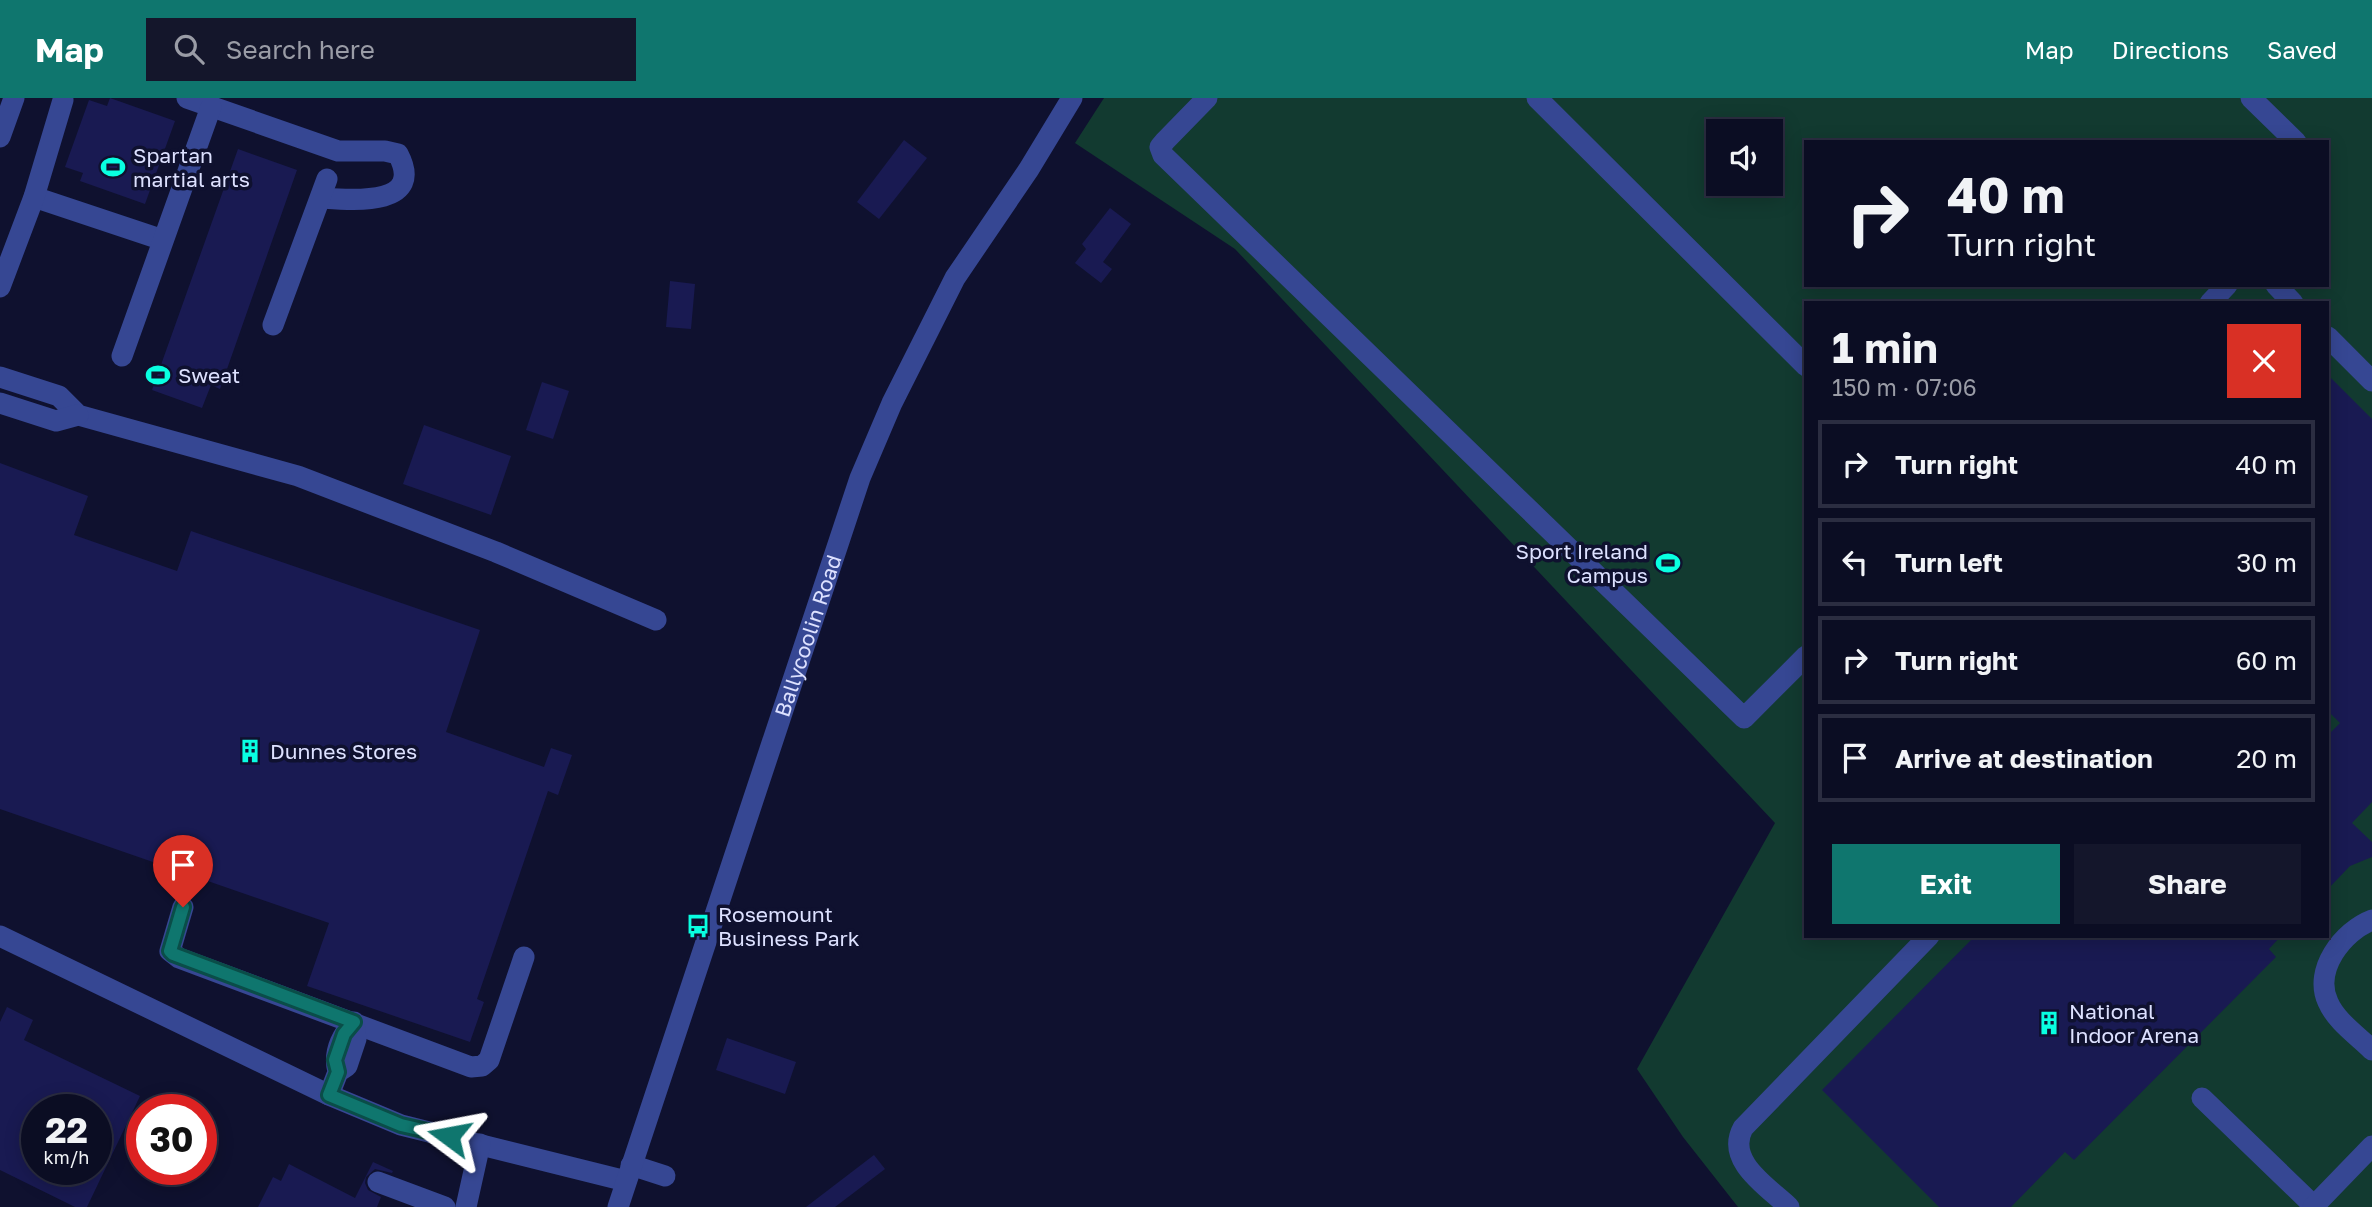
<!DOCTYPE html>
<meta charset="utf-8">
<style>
body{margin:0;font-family:"Golos Text",sans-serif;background:#14162b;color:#f1f3f6;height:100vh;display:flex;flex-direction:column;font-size:26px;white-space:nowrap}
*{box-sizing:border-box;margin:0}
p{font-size:23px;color:#9a9ca6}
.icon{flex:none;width:38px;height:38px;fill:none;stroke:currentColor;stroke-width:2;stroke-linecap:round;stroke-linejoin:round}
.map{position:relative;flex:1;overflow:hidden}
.side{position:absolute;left:1804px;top:203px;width:525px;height:637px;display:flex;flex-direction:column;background:#0b0d23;border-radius:0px;box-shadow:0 4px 18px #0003,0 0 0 2px #2b2d41}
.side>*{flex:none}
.top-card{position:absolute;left:1804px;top:42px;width:525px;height:147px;border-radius:0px;box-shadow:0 4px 18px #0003,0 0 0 2px #2b2d41;background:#0b0d23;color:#f1f3f6;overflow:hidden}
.fabs{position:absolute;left:1706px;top:21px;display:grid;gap:14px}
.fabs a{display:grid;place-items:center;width:77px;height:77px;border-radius:0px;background:#0b0d23;box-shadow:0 4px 18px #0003,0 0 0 2px #2b2d41;font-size:35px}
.speed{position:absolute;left:21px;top:996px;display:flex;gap:14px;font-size:35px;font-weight:700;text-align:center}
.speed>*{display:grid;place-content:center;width:91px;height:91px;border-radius:50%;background:#0b0d23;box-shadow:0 4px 18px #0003,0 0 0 2px #2b2d41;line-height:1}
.speed small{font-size:18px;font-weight:400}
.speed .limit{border:10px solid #d22;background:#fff;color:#111}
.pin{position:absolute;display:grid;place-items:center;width:60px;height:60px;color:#fff;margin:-72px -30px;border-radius:50% 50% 50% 0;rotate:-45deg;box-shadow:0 0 7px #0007}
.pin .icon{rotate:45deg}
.me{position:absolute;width:77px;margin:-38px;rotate:283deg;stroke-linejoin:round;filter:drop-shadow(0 0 5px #0008)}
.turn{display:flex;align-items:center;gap:24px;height:147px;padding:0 28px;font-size:32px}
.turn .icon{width:91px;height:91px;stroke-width:2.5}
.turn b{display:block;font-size:49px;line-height:60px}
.round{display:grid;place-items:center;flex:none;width:74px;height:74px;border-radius:0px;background:#14162b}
.head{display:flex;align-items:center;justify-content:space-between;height:119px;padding:0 28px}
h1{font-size:42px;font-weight:700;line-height:52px}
.button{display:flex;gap:14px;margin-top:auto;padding:14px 28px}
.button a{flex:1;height:80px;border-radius:0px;background:#0f766e;color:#fff;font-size:28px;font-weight:700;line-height:80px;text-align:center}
.button a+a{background:#14162b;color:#f1f3f6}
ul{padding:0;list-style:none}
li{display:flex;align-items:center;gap:21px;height:88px;margin:0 14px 10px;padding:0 14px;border:4px solid #2b2d41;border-radius:0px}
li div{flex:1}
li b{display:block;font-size:26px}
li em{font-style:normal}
header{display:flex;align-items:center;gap:42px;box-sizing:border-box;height:98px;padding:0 35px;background:#0f766e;color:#fff}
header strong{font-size:33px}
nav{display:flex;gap:38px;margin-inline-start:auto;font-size:24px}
.search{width:490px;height:63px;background:#14162b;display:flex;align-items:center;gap:18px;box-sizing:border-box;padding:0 24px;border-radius:0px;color:#9a9ca6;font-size:26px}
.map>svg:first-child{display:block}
</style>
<header>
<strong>Map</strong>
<div class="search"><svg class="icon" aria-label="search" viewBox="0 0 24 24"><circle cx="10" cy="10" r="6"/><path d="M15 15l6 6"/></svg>Search here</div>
<nav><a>Map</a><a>Directions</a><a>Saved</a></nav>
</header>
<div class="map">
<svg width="2372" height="1109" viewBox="0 0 2372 1109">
<rect width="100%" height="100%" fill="#0f112f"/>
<!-- green -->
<path fill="#123a30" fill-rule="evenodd" d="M 1104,0 L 2372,0 L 2372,1109 L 1738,1109 L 1683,1039 L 1637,971 L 1775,725 L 1235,151 L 1075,45 ZM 1718,33 L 1771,33 L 1771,86 L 1718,86 ZM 1806,44 L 2328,44 L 2328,187 L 1806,187 ZM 1806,205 L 2328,205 L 2328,838 L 1806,838 Z"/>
<!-- building -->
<g fill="#191a52" fill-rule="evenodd">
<path d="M 110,0 L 175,23 L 145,106 L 80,83 L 83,75 L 65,69 L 89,2 L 107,8 Z"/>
<path d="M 904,42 L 927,60 L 879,121 L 857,104 Z"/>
<path d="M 238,51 L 297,72 L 220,291 L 211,287 L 202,310 L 152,292 Z"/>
<path d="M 1110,110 L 1131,126 L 1103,164 L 1112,171 L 1101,185 L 1075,165 L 1086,151 L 1082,146 Z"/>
<path d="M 670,183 L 695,186 L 691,231 L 666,229 Z"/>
<path d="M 2328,277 L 2372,321 L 2372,704 L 2352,725 L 2372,744 L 2372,759 L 2350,768 L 2328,791 L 2328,637 L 2340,625 L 2328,613 Z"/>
<path d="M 542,284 L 569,293 L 553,341 L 526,332 Z"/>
<path d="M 424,327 L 511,358 L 491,417 L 403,386 Z"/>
<path d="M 0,365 L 88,398 L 74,437 L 177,473 L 191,433 L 480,532 L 446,634 L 544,669 L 551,650 L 572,657 L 558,697 L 548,693 L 477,901 L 484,904 L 470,944 L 307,888 L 329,825 L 0,711 Z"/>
<path d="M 1975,838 L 2281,838 L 2269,851 L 2276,859 L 2074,1062 L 2065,1054 L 2011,1109 L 1939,1109 L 1822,992 Z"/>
<path d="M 7,909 L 33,922 L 24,942 L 140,998 L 87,1109 L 75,1109 L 0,1072 L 0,924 ZM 37,1012 L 96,1012 L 96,1071 L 37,1071 Z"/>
<path d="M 727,940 L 796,964 L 785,996 L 716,972 Z"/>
<path d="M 874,1057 L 885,1071 L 835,1109 L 806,1109 Z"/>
<path d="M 373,1064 L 393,1073 L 392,1075 L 375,1071 L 366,1079 L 365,1085 L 368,1092 L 381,1099 L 377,1109 L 258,1109 L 273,1079 L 281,1083 L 289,1066 L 355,1100 Z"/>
</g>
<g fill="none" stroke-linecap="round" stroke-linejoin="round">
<!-- minor -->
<g stroke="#364793" stroke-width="21">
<path d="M 187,0 L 338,53 L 385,53 L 398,56 C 426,109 352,102 321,100"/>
<path d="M 1207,0 L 1165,43 L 1160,49 L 1163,57 L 1744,620 L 1806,558"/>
<path d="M 1537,0 L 1806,268"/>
<path d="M 2251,0 L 2296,44"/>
<path d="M 0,39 L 14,0"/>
<path d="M 34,99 L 163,142"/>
<path d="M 2276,187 L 2293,205"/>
<path d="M 0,189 L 34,99 L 63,2"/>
<path d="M 2210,205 L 2227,187"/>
<path d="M 273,227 L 327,81"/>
<path d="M 2328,239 L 2372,283"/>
<path d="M 122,258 L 211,9"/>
<path d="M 0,279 L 59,298 L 78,317 L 298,378 L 496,454 L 656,522"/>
<path d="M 0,305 L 56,323 L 78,317"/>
<path d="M 183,809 L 170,853 L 179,860 L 471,969 L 482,968 L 489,962 L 524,859"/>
<path d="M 2372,822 C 2343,833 2313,872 2328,904 C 2336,923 2358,938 2372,952"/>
<path d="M 0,838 L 329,997 L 401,1027 L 626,1083"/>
<path d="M 329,997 L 338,974 L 347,968 L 356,941 L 354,924 C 341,938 333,955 338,974"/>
<path d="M 2202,1000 L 2314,1108"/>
<path d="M 631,1067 L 665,1078"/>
<path d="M 378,1084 L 445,1109"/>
<path d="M 466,1109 L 480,1046"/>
<path id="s1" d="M 618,1109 L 860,380 L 892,305 L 955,180 L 1029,71 L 1072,0"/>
<path d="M 1789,1109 C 1768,1089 1725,1063 1743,1030 L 1929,838"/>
<path d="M 2313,1109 L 2372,1048"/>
</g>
</g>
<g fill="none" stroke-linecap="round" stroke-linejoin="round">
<!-- route casing -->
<g stroke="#0a4d48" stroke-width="18">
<path id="route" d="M 183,809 L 170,853 L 173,856 L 354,924 L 344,936 L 335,962 L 338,974 L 329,997 L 401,1027 L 449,1038"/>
</g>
<!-- route -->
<use href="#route" stroke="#0f766e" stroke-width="12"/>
</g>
<!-- icons -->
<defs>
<g id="stadium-bare" transform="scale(1.89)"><path d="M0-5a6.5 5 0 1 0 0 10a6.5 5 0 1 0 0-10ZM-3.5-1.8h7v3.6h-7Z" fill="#09ffe1" stroke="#0f112f" stroke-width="2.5" paint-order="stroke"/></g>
<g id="building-bare" transform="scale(1.89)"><path d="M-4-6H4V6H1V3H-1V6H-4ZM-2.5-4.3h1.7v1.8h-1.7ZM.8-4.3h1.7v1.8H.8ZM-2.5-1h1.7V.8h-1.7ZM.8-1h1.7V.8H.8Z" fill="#09ffe1" stroke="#0f112f" stroke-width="2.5" paint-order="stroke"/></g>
<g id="bus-bare" transform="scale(1.89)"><path d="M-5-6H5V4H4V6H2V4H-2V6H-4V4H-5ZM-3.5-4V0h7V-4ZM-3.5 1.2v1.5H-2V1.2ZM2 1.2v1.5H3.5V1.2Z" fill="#09ffe1" stroke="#0f112f" stroke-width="2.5" paint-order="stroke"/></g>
</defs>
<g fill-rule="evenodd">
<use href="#stadium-bare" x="113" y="69"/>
<use href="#stadium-bare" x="158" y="277"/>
<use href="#stadium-bare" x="1668" y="465"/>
<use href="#building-bare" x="250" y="653"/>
<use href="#bus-bare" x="698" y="828"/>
<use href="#building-bare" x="2049" y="925"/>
</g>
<g text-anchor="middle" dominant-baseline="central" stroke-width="7" stroke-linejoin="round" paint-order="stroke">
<!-- poi labels -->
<g font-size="21" fill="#dde1ff" stroke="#0f112f" text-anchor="start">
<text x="133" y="57">Spartan<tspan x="133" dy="24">martial arts</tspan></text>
<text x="178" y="277">Sweat</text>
<text x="1648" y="453" text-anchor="end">Sport Ireland<tspan x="1648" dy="24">Campus</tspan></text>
<text x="270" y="653">Dunnes Stores</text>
<text x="718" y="816">Rosemount<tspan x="718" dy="24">Business Park</tspan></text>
<text x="2069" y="913">National<tspan x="2069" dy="24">Indoor Arena</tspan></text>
</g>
<!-- street labels -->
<g font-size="21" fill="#dde1ff" stroke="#0f112f">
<text stroke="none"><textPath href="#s1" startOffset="602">Ballycoolin Road</textPath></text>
</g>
</g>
</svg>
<div class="fabs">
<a><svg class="icon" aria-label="sound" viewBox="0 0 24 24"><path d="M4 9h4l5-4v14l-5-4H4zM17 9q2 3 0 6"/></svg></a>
</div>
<div class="speed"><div>22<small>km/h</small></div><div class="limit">30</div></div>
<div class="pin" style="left:183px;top:809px;background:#d93025"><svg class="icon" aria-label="arrive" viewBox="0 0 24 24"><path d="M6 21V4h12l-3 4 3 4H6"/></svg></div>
<svg class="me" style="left:449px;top:1038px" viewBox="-20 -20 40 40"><path d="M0-17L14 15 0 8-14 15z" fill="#0f766e" stroke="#fff" stroke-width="4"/></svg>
<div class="top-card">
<div class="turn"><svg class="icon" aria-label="right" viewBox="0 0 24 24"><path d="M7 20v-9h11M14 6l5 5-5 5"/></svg><div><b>40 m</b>Turn right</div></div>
</div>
<section class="side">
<div class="head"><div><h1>1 min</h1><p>150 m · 07:06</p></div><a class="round" style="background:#d93025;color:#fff"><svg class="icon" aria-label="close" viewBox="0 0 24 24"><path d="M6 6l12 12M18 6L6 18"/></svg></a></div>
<ul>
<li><svg class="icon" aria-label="right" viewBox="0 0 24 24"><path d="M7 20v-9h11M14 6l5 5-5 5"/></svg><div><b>Turn right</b></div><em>40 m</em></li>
<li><svg class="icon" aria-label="left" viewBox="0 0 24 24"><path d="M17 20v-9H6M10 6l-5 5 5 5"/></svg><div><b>Turn left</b></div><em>30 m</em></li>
<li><svg class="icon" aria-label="right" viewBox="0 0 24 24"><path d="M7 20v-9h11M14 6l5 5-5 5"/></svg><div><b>Turn right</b></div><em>60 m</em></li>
<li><svg class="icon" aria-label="arrive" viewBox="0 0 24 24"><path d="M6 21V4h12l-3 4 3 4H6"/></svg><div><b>Arrive at destination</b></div><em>20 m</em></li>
</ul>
<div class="button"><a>Exit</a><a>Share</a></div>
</section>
</div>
